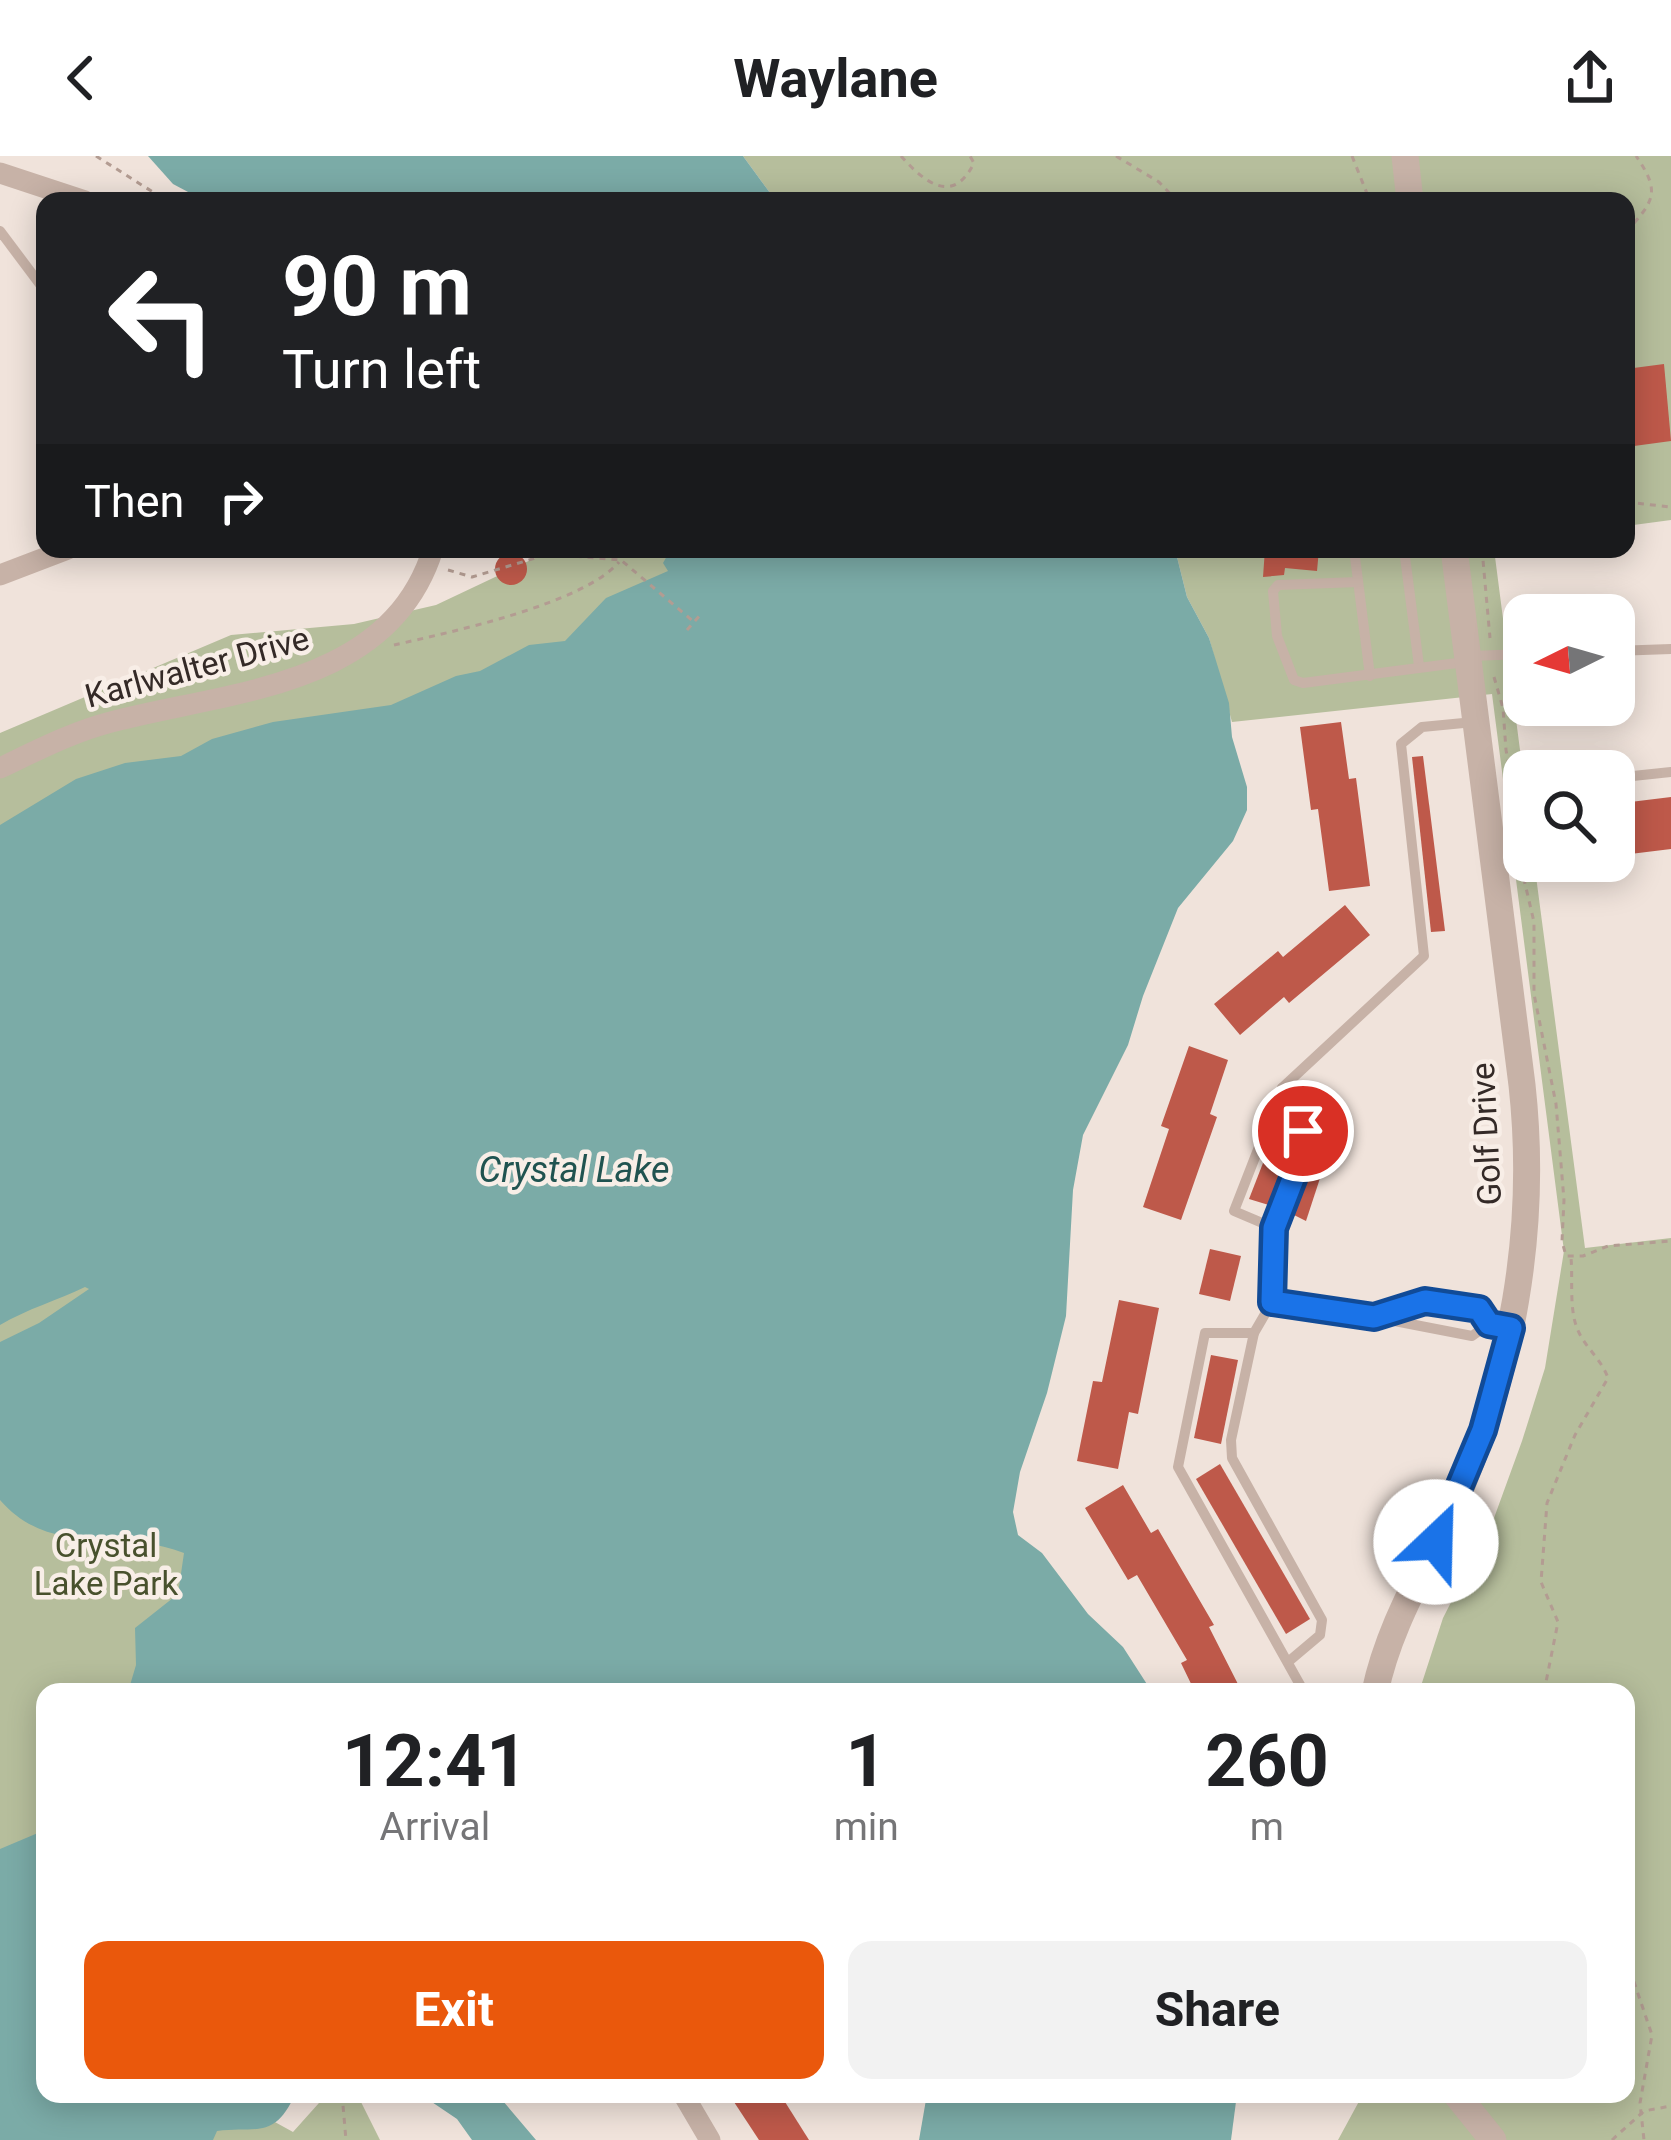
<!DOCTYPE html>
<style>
body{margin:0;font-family:Roboto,sans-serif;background:#f2f2f2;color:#202124;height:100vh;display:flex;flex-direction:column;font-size:45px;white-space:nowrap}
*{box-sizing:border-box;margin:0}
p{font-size:39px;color:#757577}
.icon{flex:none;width:66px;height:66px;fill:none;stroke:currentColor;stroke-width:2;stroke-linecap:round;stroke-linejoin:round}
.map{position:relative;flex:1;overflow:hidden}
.side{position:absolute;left:36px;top:1527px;width:1599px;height:420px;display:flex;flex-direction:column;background:#fff;border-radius:24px;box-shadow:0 6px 30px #0003}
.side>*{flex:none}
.banner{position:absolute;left:36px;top:36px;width:1599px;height:366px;border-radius:24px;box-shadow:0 6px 30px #0003;background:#202124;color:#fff;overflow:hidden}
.needle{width:78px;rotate:265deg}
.buttons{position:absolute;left:1503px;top:438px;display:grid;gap:24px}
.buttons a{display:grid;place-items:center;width:132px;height:132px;border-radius:24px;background:#fff;box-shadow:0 6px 30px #0003;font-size:60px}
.pin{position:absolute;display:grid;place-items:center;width:102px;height:102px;color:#fff;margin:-51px;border:6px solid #fff;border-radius:50%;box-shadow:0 3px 12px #0007}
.me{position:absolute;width:132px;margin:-66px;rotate:24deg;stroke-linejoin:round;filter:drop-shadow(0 0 9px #0008)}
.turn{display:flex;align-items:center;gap:42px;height:252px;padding:0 48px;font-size:54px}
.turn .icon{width:156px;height:156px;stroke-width:2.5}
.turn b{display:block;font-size:84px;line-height:102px}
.then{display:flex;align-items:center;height:114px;padding:0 48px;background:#0003;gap:24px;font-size:45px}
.eta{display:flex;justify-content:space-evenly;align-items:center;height:204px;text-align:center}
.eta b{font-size:72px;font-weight:700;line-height:84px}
.button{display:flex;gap:24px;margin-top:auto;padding:24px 48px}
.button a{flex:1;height:138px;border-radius:24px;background:#ea580c;color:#fff;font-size:48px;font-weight:700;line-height:138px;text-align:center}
.button a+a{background:#f2f2f2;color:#202124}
header{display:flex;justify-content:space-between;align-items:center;height:156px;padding:0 48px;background:#fff;font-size:54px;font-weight:700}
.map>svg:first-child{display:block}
</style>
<header><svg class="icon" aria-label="back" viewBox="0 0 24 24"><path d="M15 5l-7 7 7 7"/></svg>Waylane<svg class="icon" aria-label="share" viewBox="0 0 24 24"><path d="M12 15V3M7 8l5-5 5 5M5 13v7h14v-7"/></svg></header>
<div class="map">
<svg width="1671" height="1984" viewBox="0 0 1671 1984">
<rect width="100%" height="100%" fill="#f0e3db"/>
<!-- green -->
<g fill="#b6be9c">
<path d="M 743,0 L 1671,0 L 1671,364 L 1626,370 L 1626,45 L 1115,45 L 1082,41 L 1070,45 L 776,45 Z"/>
<path d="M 554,393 L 687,393 L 680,421 L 551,500 L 0,711 L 0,577 L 231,479 L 354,468 L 436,449 Z"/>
<path d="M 1175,393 L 1494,393 L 1524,625 L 1524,705 L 1534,705 L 1585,1092 L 1671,1082 L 1671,1984 L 1338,1984 L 1363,1938 L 1626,1938 L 1626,1536 L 1419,1536 L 1443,1462 L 1494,1362 L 1522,1285 L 1545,1212 L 1564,1095 L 1492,538 L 1232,566 L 1209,482 L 1187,441 Z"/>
<path d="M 107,1111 L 217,1367 L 171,1536 L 45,1536 L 45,1847 L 0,1849 L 0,1146 Z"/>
<path d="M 224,1938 L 293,1976 L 327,1938 L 357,1938 L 380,1984 L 63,1984 Z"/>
</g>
<!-- water -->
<g fill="#7baba7">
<path d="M 148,0 L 743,0 L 776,45 L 205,45 L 173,28 Z"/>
<path d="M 671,393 L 1175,393 L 1187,441 L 1209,482 L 1229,547 L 1232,581 L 1247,631 L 1247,654 L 1233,685 L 1178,752 L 1143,840 L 1128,889 L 1083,979 L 1073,1034 L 1066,1160 L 1047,1237 L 1020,1316 L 1013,1356 L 1018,1379 L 1042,1397 L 1088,1458 L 1123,1491 L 1152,1536 L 128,1536 L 136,1509 L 135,1472 L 178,1438 L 184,1397 C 119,1371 51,1403 0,1344 L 0,1186 L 39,1167 L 89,1133 L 85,1131 C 58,1144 27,1153 0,1169 L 0,669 L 76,623 L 125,607 L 181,600 L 212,583 L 273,566 L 391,549 L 456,520 L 480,515 L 529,489 L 565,485 L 606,442 L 668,415 L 663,407 Z"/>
<path d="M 45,1674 L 45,1938 L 295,1938 C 275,1984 256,1970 217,1975 L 213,1984 L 0,1984 L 0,1693 Z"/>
<path d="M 420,1938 L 497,1938 L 536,1984 L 472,1984 L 457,1963 Z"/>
<path d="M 927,1938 L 1237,1938 L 1231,1984 L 919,1984 Z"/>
</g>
<!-- building -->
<g fill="#be594a">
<path d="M 1664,208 L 1671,285 L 1634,290 L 1626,213 Z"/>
<path d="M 1265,393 L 1319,393 L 1317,415 L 1285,412 L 1284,419 L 1263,421 Z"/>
<circle cx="511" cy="413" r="16"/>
<path d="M 1341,566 L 1349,623 L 1356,622 L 1370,730 L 1329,735 L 1318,653 L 1311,654 L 1300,571 Z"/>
<path d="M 1423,600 L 1445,775 L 1431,776 L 1412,601 Z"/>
<path d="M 1671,641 L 1671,693 L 1614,700 L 1614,648 Z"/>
<path d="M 1345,749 L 1370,779 L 1289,847 L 1284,841 L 1240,879 L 1214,848 L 1278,795 L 1283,801 Z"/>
<path d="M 1189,890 L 1228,904 L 1210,958 L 1217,961 L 1181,1064 L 1143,1051 L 1169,973 L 1161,970 Z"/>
<path d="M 1270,989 L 1292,996 L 1272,1050 L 1249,1043 Z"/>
<path d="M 1309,1006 L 1324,1010 L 1306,1065 L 1290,1057 Z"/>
<path d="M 1210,1093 L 1241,1100 L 1230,1145 L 1199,1138 Z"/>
<path d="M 1119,1144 L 1159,1152 L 1138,1258 L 1129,1256 L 1118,1313 L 1077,1305 L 1093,1225 L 1102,1226 Z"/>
<path d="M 1211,1199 L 1238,1204 L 1221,1288 L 1194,1282 Z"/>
<path d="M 1220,1308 L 1310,1463 L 1286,1478 L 1196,1323 Z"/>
<path d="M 1123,1329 L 1151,1377 L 1158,1373 L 1214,1469 L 1209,1471 L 1242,1536 L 1195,1536 L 1181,1507 L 1187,1504 L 1137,1419 L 1128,1424 L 1085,1352 Z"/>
<path d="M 748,1938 L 780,1938 L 809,1984 L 759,1984 L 734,1946 Z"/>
</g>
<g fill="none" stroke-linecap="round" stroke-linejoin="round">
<!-- path -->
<g stroke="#b39c92" stroke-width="3" stroke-dasharray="6 6" stroke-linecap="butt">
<path d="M 96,0 L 167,45"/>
<path d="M 901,0 C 924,26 953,50 974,7 L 970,0"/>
<path d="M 1116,0 L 1159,26 L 1177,45"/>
<path d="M 1352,0 L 1370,45"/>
<path d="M 1626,76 C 1653,46 1662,37 1636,0"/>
<path d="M 1626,306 L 1633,317 L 1631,342 L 1626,344"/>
<path d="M 1626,346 L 1671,351"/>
<path d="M 1482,393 L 1490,482"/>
<path d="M 448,414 L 472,421 L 549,398 L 621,404 L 694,466"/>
<path d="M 687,474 L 701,458"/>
<path d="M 394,489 C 451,476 583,448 619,406"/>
<path d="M 1494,521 L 1503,552 L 1506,594 L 1517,650 L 1519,702 L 1534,766 L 1534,838 L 1556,948 L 1564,1044 L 1562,1085 L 1566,1100 L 1583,1100 L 1608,1090 L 1671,1085"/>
<path d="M 1544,1536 L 1558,1466 L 1541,1426 L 1547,1347 L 1575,1279 L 1608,1222 C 1601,1202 1584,1191 1577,1172 C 1569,1152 1573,1123 1571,1102"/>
<path d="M 1626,1742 L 1631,1817 L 1652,1879 L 1640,1947 L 1644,1984"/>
<path d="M 342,1938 L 346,1984"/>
<path d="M 1612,1984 L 1644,1955 L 1671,1950"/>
</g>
<!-- service -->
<g stroke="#c7b2a7" stroke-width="10">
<path d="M 0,75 L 45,135"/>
<path d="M 1354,393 L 1370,520"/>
<path d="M 1404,393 L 1419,510"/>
<path d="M 1358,426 L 1278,429 L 1273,435 L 1277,480 L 1294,524 L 1303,527 L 1465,506"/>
<path d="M 1614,495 L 1671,493"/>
<path d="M 1471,500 L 1524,498"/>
<path d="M 1614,622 L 1671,616"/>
<path d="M 1274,1072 L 1302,997 L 1303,975 L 1282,932"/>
<path d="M 1272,1146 L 1374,1161"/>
<path d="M 1489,1168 L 1472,1180 L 1374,1161 C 1418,1147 1434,1144 1479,1153 L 1489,1168 L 1508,1172"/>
<path d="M 1254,1177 L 1231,1284 L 1232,1302 L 1322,1464 L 1320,1479 L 1288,1506"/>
<path d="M 1304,1536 L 1178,1311 L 1205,1177 L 1254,1177 L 1272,1146 L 1274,1072 L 1234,1055 L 1282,932 L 1424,800 L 1401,588 L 1422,571 L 1474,566"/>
</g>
<!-- minor -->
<g stroke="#c7b2a7" stroke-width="21">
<path d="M 0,17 L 85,45"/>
<path d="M 0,419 L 68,393"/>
<path d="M 0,612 C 36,595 72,576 111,566 C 228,535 390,532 433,393"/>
<path d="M 683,1938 L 710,1984"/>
</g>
<!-- tertiary -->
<g stroke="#c7b2a7" stroke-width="27">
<path d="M 1405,0 L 1410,45"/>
<path d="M 1375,1536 C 1389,1469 1425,1412 1453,1350 C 1512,1217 1538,1074 1522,929 L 1454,393"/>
<path d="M 1456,1938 L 1493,1984"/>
</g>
</g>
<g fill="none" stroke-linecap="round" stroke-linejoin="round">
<!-- route casing -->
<g stroke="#114b97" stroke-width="30">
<path id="route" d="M 1303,975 L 1303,997 L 1274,1072 L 1272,1146 L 1374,1161 L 1425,1145 L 1479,1153 L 1489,1168 L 1511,1172 L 1483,1274 L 1436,1386"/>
</g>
<!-- route -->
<use href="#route" stroke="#1a73e8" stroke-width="21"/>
</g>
<g text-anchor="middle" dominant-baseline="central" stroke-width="9" stroke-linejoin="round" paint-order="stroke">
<!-- street labels -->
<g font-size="33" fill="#342a27" stroke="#f8eee7">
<text transform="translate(197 511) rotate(-15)">Karlwalter Drive</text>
<text transform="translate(1486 978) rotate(-93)">Golf Drive</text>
</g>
<!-- park labels -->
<g font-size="33" fill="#48512d" stroke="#f8eee7">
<text x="106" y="1389">Crystal<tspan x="106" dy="38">Lake Park</tspan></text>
</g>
<!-- water labels -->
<g font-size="36" font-style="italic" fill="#205350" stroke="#f8eee7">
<text x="574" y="1014">Crystal Lake</text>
</g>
</g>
</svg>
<div class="buttons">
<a><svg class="needle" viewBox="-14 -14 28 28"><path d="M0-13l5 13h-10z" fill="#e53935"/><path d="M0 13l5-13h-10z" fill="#757577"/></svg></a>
<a><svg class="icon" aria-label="search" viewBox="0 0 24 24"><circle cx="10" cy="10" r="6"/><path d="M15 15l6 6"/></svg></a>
</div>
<div class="pin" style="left:1303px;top:975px;background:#d93025"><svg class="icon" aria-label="arrive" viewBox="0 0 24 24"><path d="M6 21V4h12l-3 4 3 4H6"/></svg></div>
<svg class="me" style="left:1436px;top:1386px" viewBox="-20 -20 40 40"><circle r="19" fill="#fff"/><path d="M0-13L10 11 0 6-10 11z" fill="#1a73e8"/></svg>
<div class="banner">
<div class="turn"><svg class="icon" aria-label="left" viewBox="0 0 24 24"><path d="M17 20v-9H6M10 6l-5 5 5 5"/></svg><div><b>90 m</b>Turn left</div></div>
<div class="then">Then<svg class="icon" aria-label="right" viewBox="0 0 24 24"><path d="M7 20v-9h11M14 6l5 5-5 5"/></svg></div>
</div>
<section class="side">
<div class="eta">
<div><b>12:41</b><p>Arrival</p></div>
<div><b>1</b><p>min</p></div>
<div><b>260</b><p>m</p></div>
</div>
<div class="button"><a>Exit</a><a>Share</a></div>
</section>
</div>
